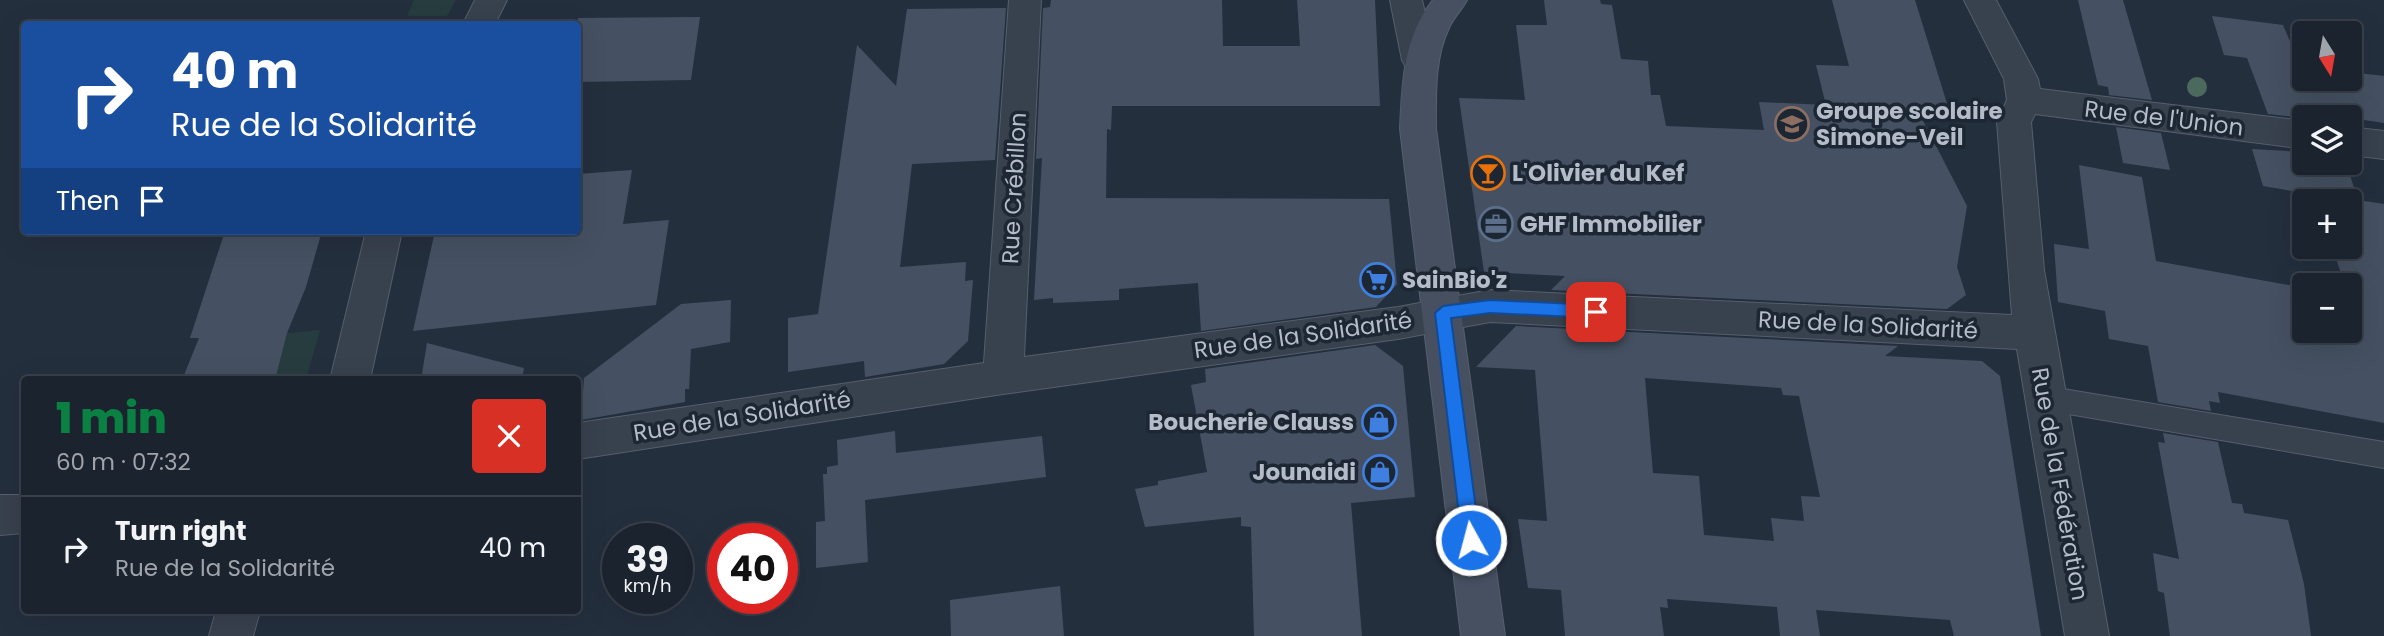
<!DOCTYPE html>
<meta charset="utf-8">
<style>
body{margin:0;font-family:Poppins,sans-serif;background:#282f3a;color:#f1f3f6;height:100vh;display:flex;flex-direction:column;font-size:26px;white-space:nowrap}
*{box-sizing:border-box;margin:0}
p{font-size:23px;color:#a0a4aa}
.icon{flex:none;width:38px;height:38px;fill:none;stroke:currentColor;stroke-width:2;stroke-linecap:round;stroke-linejoin:round}
.map{position:relative;flex:1;overflow:hidden}
.sheet{position:absolute;left:21px;top:376px;width:560px;height:238px;display:flex;flex-direction:column;background:#1b232e;border-radius:7px;box-shadow:0 7px 28px #0002,0 0 0 2px #39404a}
.sheet>*{flex:none}
.banner{position:absolute;left:21px;top:21px;width:560px;height:214px;border-radius:7px;box-shadow:0 7px 28px #0002,0 0 0 2px #39404a;background:#1a4fa0;color:#fff;overflow:hidden}
.needle{width:46px;rotate:169deg}
.controls{position:absolute;left:2292px;top:21px;display:grid;gap:14px}
.controls a{display:grid;place-items:center;width:70px;height:70px;border-radius:7px;background:#1b232e;box-shadow:0 7px 28px #0002,0 0 0 2px #39404a;font-size:35px}
.speed{position:absolute;left:602px;top:523px;display:flex;gap:14px;font-size:35px;font-weight:700;text-align:center}
.speed>*{display:grid;place-content:center;width:91px;height:91px;border-radius:50%;background:#1b232e;box-shadow:0 7px 28px #0002,0 0 0 2px #39404a;line-height:1}
.speed small{font-size:18px;font-weight:400}
.speed .limit{border:10px solid #d22;background:#fff;color:#111}
.pin{position:absolute;display:grid;place-items:center;width:60px;height:60px;color:#fff;margin:-30px;border-radius:14px;box-shadow:0 4px 10px #0006}
.me{position:absolute;width:77px;margin:-38px;rotate:353deg;stroke-linejoin:round;filter:drop-shadow(0 0 5px #0008)}
.turn{display:flex;align-items:center;gap:24px;height:147px;padding:0 35px;font-size:32px}
.turn .icon{width:91px;height:91px;stroke-width:2.5}
.turn b{display:block;font-size:49px;line-height:60px}
.then{display:flex;align-items:center;height:66px;padding:0 35px;background:#0003;gap:14px;font-size:26px}
.round{display:grid;place-items:center;flex:none;width:74px;height:74px;border-radius:7px;background:#282f3a}
.overview{display:flex;align-items:center;justify-content:space-between;height:119px;padding:0 35px}
h1{font-size:42px;font-weight:800;line-height:52px;color:#0b8043}
ul{padding:0;list-style:none}
li{display:flex;align-items:center;gap:21px;height:105px;padding:0 35px;border-top:2px solid #39404a}
li div{flex:1}
li b{display:block;font-size:26px}
li em{font-style:normal}
.map>svg:first-child{display:block}
</style>
<div class="map">
<svg width="2384" height="636" viewBox="0 0 2384 636">
<rect width="100%" height="100%" fill="#242f3e"/>
<!-- green -->
<g fill="#263c3f">
<path d="M 414,0 L 456,0 L 447,16 L 407,16 Z"/>
<path d="M 320,330 L 306,380 L 272,377 L 287,333 Z"/>
</g>
<!-- building -->
<g fill="#455162" fill-rule="evenodd">
<path d="M 1051,0 L 1222,0 L 1223,46 L 1300,46 L 1297,0 L 1375,0 L 1380,106 L 1112,106 L 1111,130 L 1107,129 L 1106,198 L 1389,199 L 1397,284 L 1376,307 L 1201,331 L 1198,283 L 1119,289 L 1119,300 L 1053,303 L 1053,298 L 1034,300 L 1042,158 L 1036,159 L 1043,8 L 1050,7 Z"/>
<path d="M 1544,0 L 1600,0 L 1601,4 L 1612,5 L 1621,59 L 1648,61 L 1651,95 L 1660,95 L 1666,126 L 1764,130 L 1759,102 L 1826,105 L 1816,65 L 1849,66 L 1832,0 L 1915,0 L 1949,110 L 1917,109 L 1967,206 L 1957,267 L 1966,295 L 1947,309 L 1551,290 L 1565,276 L 1484,272 L 1459,98 L 1525,100 L 1516,25 L 1547,25 Z"/>
<path d="M 2078,0 L 2123,0 L 2152,100 L 2109,95 L 2108,87 L 2098,85 Z"/>
<path d="M 1006,8 L 995,160 L 912,164 L 900,267 L 966,262 L 965,281 L 973,280 L 968,341 L 944,364 L 865,377 L 864,361 L 788,372 L 788,318 L 818,314 L 857,45 L 896,86 L 907,9 Z"/>
<path d="M 2212,16 L 2283,25 L 2301,67 L 2305,67 L 2305,79 L 2350,79 L 2350,72 L 2384,76 L 2384,123 L 2330,115 L 2305,118 L 2268,114 L 2247,58 L 2224,55 Z"/>
<path d="M 700,17 L 691,80 L 578,82 L 578,18 Z"/>
<path d="M 2116,127 L 2161,133 L 2170,170 L 2123,163 Z"/>
<path d="M 2252,149 L 2305,152 L 2305,163 L 2346,163 L 2358,200 L 2384,204 L 2384,423 L 2218,392 L 2220,403 L 2209,401 L 2211,411 L 2158,402 L 2148,346 L 2109,339 L 2105,311 L 2058,302 L 2054,244 L 2089,249 L 2079,165 L 2142,177 L 2156,261 L 2305,288 L 2305,331 L 2350,331 L 2350,285 L 2345,285 L 2332,247 L 2350,247 L 2350,201 L 2318,201 L 2316,195 L 2263,186 Z"/>
<path d="M 632,170 L 623,224 L 669,220 L 656,305 L 413,331 L 435,231 L 578,231 L 578,174 Z"/>
<path d="M 225,231 L 322,231 L 306,287 L 287,333 L 275,380 L 182,380 L 199,338 L 190,338 Z"/>
<path d="M 731,300 L 730,342 L 691,349 L 689,389 L 685,389 L 685,402 L 581,420 L 584,378 L 681,304 Z"/>
<path d="M 1516,326 L 1898,346 L 1885,356 L 1982,361 L 2000,376 L 2041,636 L 1954,636 L 1950,620 L 1816,610 L 1820,636 L 1780,636 L 1777,607 L 1667,599 L 1668,608 L 1660,607 L 1664,636 L 1565,636 L 1561,590 L 1528,588 L 1518,519 L 1547,521 L 1535,370 L 1476,367 ZM 1645,378 L 1781,388 L 1783,395 L 1799,396 L 1820,497 L 1801,496 L 1804,521 L 1771,518 L 1774,541 L 1704,535 L 1699,476 L 1653,473 Z"/>
<path d="M 427,343 L 524,368 L 522,380 L 421,380 Z"/>
<path d="M 1375,345 L 1403,366 L 1415,497 L 1351,503 L 1362,636 L 1254,636 L 1251,527 L 1241,526 L 1241,517 L 1145,527 L 1135,489 L 1158,485 L 1158,481 L 1207,472 L 1191,385 L 1206,382 L 1205,369 Z"/>
<path d="M 895,431 L 896,453 L 1042,436 L 1046,477 L 865,500 L 868,562 L 816,568 L 816,522 L 825,521 L 823,474 L 827,474 L 827,467 L 838,465 L 837,440 Z"/>
<path d="M 2163,433 L 2218,442 L 2232,503 L 2242,504 L 2244,513 L 2288,520 L 2304,584 L 2311,636 L 2170,636 L 2164,593 L 2158,591 L 2153,553 L 2179,559 L 2158,442 L 2165,443 Z"/>
<path d="M 1060,586 L 1064,636 L 951,636 L 950,600 Z"/>
</g>
<g fill="none" stroke-linecap="round" stroke-linejoin="round">
<!-- lane casing -->
<g stroke="#565f6c" stroke-width="2">
<path id="lane" d="M 2045,386 L 2384,442 L 2384,468 L 2045,410 L 2035,406 L 2031,398 L 2035,390 Z"/>
</g>
<!-- street casing -->
<g stroke="#565f6c" stroke-width="2">
<g id="street">
<path d="M 475,0 L 507,0 L 495,24 L 463,24 Z"/>
<path d="M 1009,0 L 1041,0 L 1024,357 L 1398,307 L 1490,290 L 2012,315 L 1997,122 L 2007,100 L 2004,79 L 1964,0 L 1996,0 L 2038,79 L 2040,89 L 2305,121 L 2305,149 L 2035,114 L 2031,122 L 2044,270 L 2109,636 L 2065,636 L 2017,349 L 1490,322 L 1398,339 L 1003,394 L 578,459 L 578,423 L 984,363 Z"/>
<path d="M 1390,0 L 1422,0 L 1436,60 L 1431,69 L 1419,73 L 1407,69 L 1402,60 Z"/>
<path d="M 2350,127 L 2384,131 L 2384,159 L 2350,155 Z"/>
<path d="M 366,231 L 402,231 L 370,380 L 330,380 Z"/>
<path d="M 0,495 L 24,495 L 24,533 L 0,535 Z"/>
<path d="M 216,611 L 260,611 L 253,636 L 209,636 Z"/>
</g>
</g>
<!-- secondary casing -->
<g stroke="#565f6c" stroke-width="2">
<path id="secondary" d="M 1433,0 L 1467,0 C 1462,10 1453,18 1449,28 C 1434,59 1436,96 1436,129 L 1505,636 L 1461,636 L 1400,129 C 1402,83 1403,38 1433,0 Z"/>
</g>
<!-- lane -->
<use href="#lane" fill="#38414e" fill-rule="evenodd"/>
<!-- street -->
<use href="#street" fill="#38414e" fill-rule="evenodd"/>
<!-- secondary -->
<use href="#secondary" fill="#465061" fill-rule="evenodd"/>
</g>
<!-- trees -->
<circle fill="#4b6a5d" cx="2197" cy="87" r="10"/>
<!-- route -->
<path fill="#1a73e8" stroke="#114b97" stroke-width="2" d="M 1490,300 L 1596,305 L 1604,312 L 1596,318 L 1490,313 L 1451,318 L 1480,540 L 1477,546 L 1471,548 L 1465,546 L 1462,540 L 1435,313 L 1443,306 Z"/>
<!-- icons -->
<defs>
<g id="school-ring" transform="scale(1.75)"><circle r="9.5" fill="#1d2633" stroke="#8d6e63" stroke-width="1.5"/><path d="M0-5L7-2L0 1L-7-2ZM-4 1L0 2.5L4 1V4Q0 6-4 4Z" fill="#8d6e63"/></g>
<g id="bar-ring" transform="scale(1.75)"><circle r="9.5" fill="#1d2633" stroke="#e8710a" stroke-width="1.5"/><path d="M-6-5H6L.8 .8V4.5H3.5V6h-7V4.5H-.8V.8Z" fill="#e8710a"/></g>
<g id="office-ring" transform="scale(1.75)"><circle r="9.5" fill="#1d2633" stroke="#5c6f8a" stroke-width="1.5"/><path d="M-6-3h4V-5.5h4V-3h4V5H-6ZM-1-4.5V-3h2v-1.5ZM-6 0V1H6V0Z" fill="#5c6f8a"/></g>
<g id="supermarket-ring" transform="scale(1.75)"><circle r="9.5" fill="#1d2633" stroke="#3f7fe0" stroke-width="1.5"/><path d="M-6-5.5h2.5l.6 2H6L4.5 2H-2.5L-4.4-4H-6ZM-1.5 3.2a1.3 1.3 0 1 0 .1 0ZM3 3.2a1.3 1.3 0 1 0 .1 0Z" fill="#3f7fe0"/></g>
<g id="shop-ring" transform="scale(1.75)"><circle r="9.5" fill="#1d2633" stroke="#3f7fe0" stroke-width="1.5"/><path d="M-5-2.5h2.3a2.7 3.5 0 0 1 5.4 0H5L5.5 6h-11ZM-1.5-2.5h3a1.5 2.3 0 0 0-3 0Z" fill="#3f7fe0"/></g>
</defs>
<g fill-rule="evenodd">
<use href="#school-ring" x="1792" y="124"/>
<use href="#bar-ring" x="1488" y="173"/>
<use href="#office-ring" x="1496" y="224"/>
<use href="#supermarket-ring" x="1377" y="280"/>
<use href="#shop-ring" x="1379" y="422"/>
<use href="#shop-ring" x="1380" y="472"/>
</g>
<g text-anchor="middle" dominant-baseline="central" stroke-width="7" stroke-linejoin="round" paint-order="stroke">
<!-- poi labels -->
<g font-size="23" font-weight="bold" fill="#b4bcc9" stroke="#1d2633" text-anchor="start">
<text x="1816" y="111">Groupe scolaire<tspan x="1816" dy="26">Simone-Veil</tspan></text>
<text x="1512" y="173">L'Olivier du Kef</text>
<text x="1520" y="224">GHF Immobilier</text>
<text x="1402" y="280">SainBio'z</text>
<text x="1354" y="422" text-anchor="end">Boucherie Clauss</text>
<text x="1356" y="472" text-anchor="end">Jounaidi</text>
</g>
<!-- street labels -->
<g font-size="23" fill="#b4bcc9" stroke="#1d2633">
<text transform="translate(2164 118) rotate(7)">Rue de l'Union</text>
<text transform="translate(1014 188) rotate(-87)">Rue Crébillon</text>
<text transform="translate(1868 325) rotate(3)">Rue de la Solidarité</text>
<text transform="translate(1303 335) rotate(-8)">Rue de la Solidarité</text>
<text transform="translate(742 416) rotate(-9)">Rue de la Solidarité</text>
<text transform="translate(2060 484) rotate(80)">Rue de la Fédération</text>
</g>
</g>
</svg>
<div class="controls">
<a><svg class="needle" viewBox="-14 -14 28 28"><path d="M0-13l5 13h-10z" fill="#e53935"/><path d="M0 13l5-13h-10z" fill="#a0a4aa"/></svg></a>
<a><svg class="icon" aria-label="layers" viewBox="0 0 24 24"><path d="M12 4l9 5-9 5-9-5zM3 14l9 5 9-5"/></svg></a>
<a>+</a>
<a>−</a>
</div>
<div class="speed"><div>39<small>km/h</small></div><div class="limit">40</div></div>
<div class="pin" style="left:1596px;top:312px;background:#d93025"><svg class="icon" aria-label="arrive" viewBox="0 0 24 24"><path d="M6 21V4h12l-3 4 3 4H6"/></svg></div>
<svg class="me" style="left:1471px;top:540px" viewBox="-20 -20 40 40"><circle r="17" fill="#1a73e8" stroke="#fff" stroke-width="3"/><path d="M0-11L8 9 0 5-8 9z" fill="#fff"/></svg>
<div class="banner">
<div class="turn"><svg class="icon" aria-label="right" viewBox="0 0 24 24"><path d="M7 20v-9h11M14 6l5 5-5 5"/></svg><div><b>40 m</b>Rue de la Solidarité</div></div>
<div class="then">Then<svg class="icon" aria-label="arrive" viewBox="0 0 24 24"><path d="M6 21V4h12l-3 4 3 4H6"/></svg></div>
</div>
<section class="sheet">
<div class="overview"><div><h1>1 min</h1><p>60 m · 07:32</p></div><a class="round" style="background:#d93025;color:#fff"><svg class="icon" aria-label="close" viewBox="0 0 24 24"><path d="M6 6l12 12M18 6L6 18"/></svg></a></div>
<ul>
<li><svg class="icon" aria-label="right" viewBox="0 0 24 24"><path d="M7 20v-9h11M14 6l5 5-5 5"/></svg><div><b>Turn right</b><p>Rue de la Solidarité</p></div><em>40 m</em></li>
</ul>
</section>
</div>
